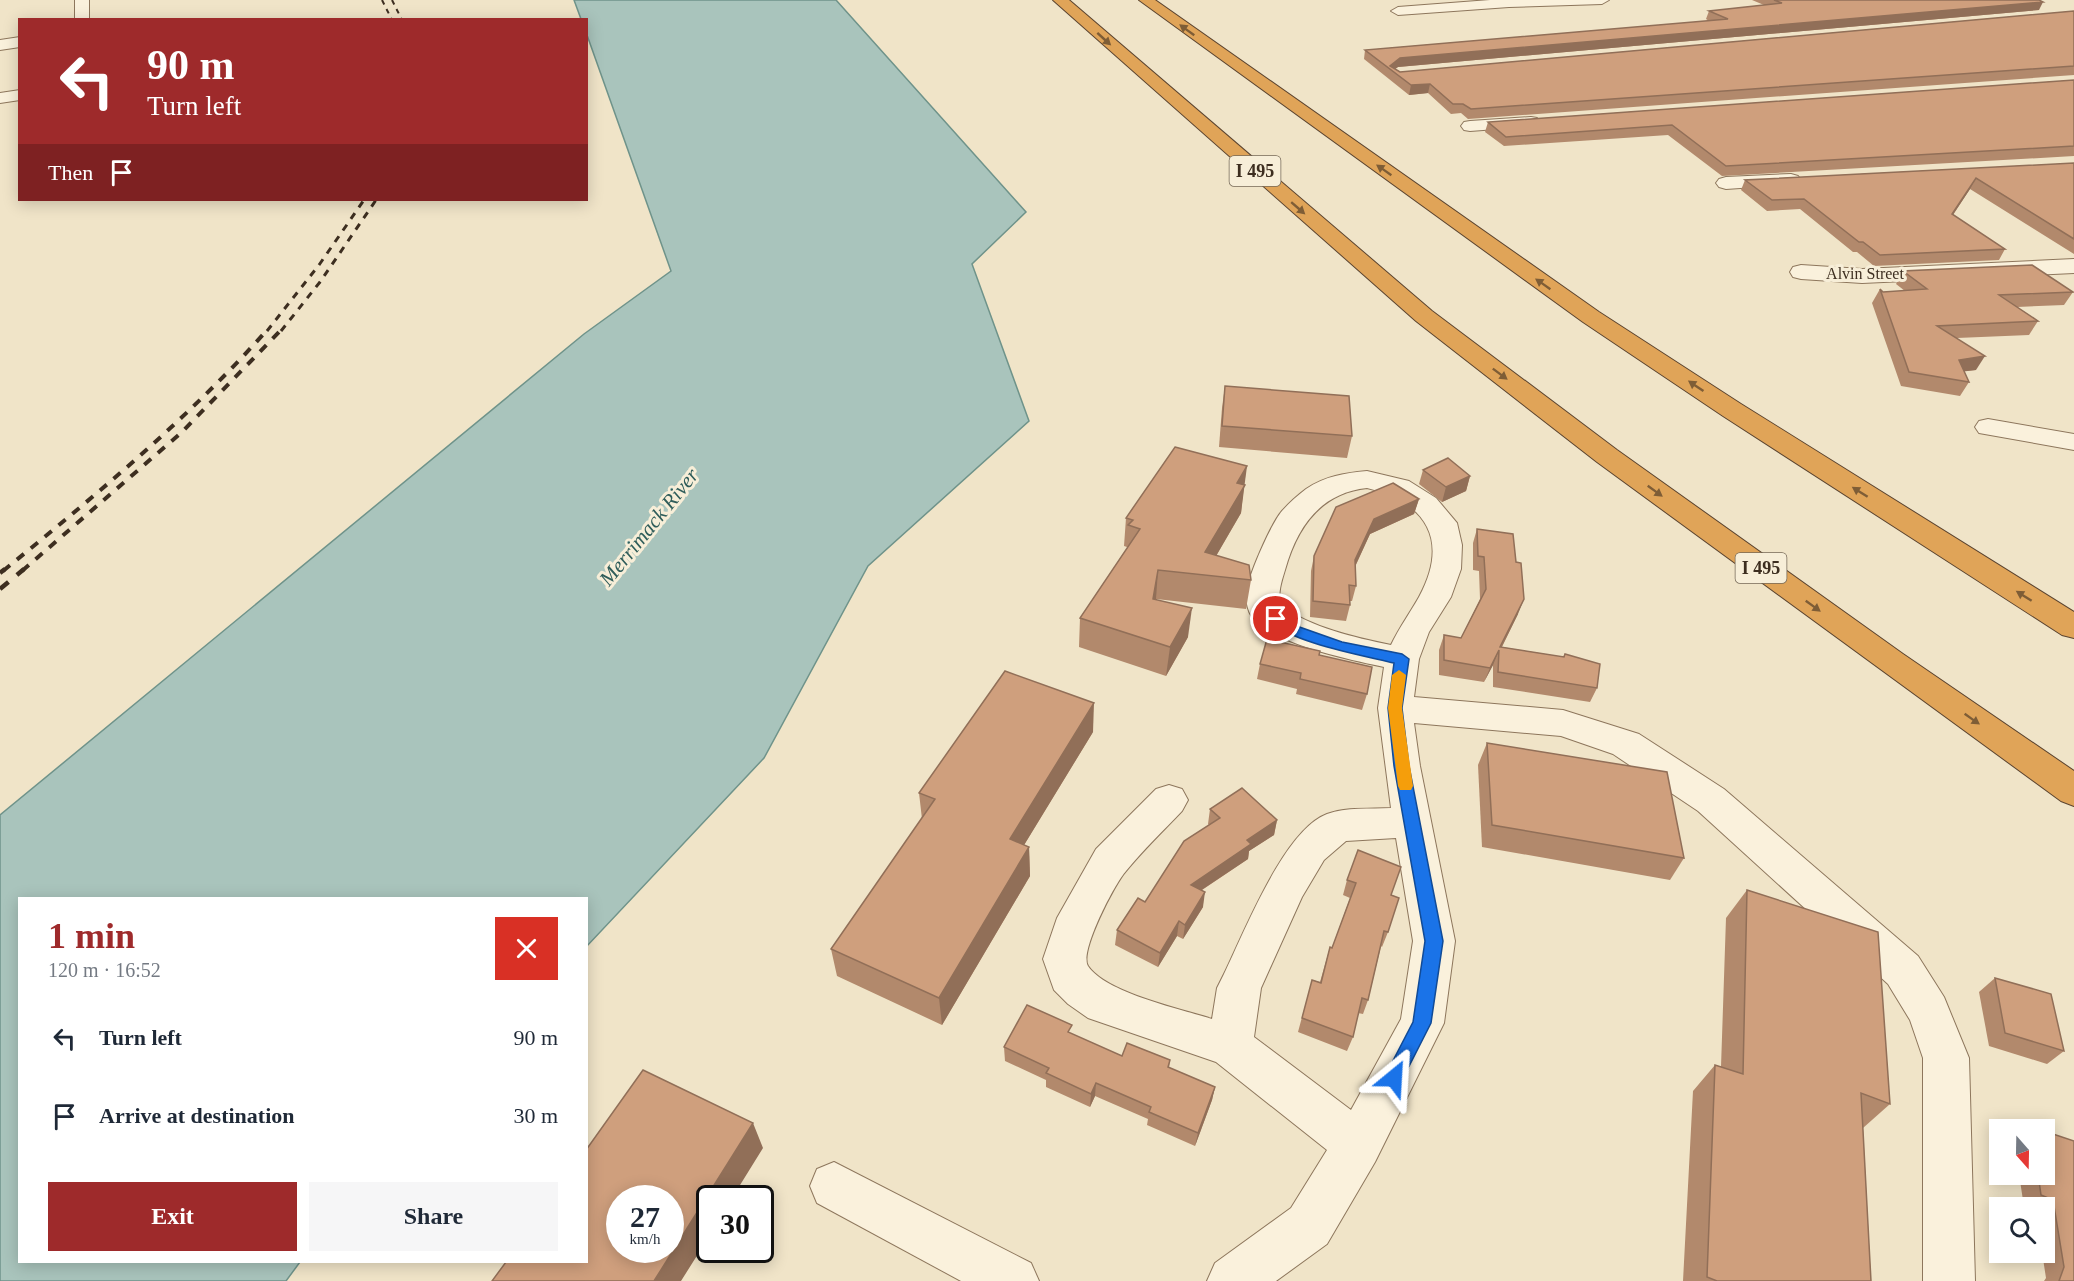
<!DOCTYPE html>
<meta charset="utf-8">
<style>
body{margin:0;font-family:"Times New Roman",serif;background:#f6f6f7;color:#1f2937;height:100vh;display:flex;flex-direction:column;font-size:22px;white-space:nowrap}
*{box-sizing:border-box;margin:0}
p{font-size:20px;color:#747a83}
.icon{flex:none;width:33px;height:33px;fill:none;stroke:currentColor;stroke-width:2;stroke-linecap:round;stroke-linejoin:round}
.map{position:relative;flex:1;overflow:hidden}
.sheet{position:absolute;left:18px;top:897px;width:570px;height:366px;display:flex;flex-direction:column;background:#fff;border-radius:0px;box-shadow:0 3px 15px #0003}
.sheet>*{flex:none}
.banner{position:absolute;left:18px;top:18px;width:570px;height:183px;border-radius:0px;box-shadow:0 3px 15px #0003;background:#9e2a2b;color:#fff;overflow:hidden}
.needle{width:39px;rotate:160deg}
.controls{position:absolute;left:1989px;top:1119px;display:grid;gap:12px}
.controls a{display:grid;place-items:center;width:66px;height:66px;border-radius:0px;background:#fff;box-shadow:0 3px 15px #0003;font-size:30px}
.speed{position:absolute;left:606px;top:1185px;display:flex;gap:12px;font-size:30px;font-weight:700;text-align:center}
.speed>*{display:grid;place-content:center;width:78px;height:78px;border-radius:50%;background:#fff;box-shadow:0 3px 15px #0003;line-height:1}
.speed small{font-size:15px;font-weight:400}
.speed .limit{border:3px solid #111;border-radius:9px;background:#fff;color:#111}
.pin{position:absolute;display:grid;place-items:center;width:51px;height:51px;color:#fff;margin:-26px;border:3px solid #fff;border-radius:50%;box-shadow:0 2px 6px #0007}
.me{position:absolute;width:66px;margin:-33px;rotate:27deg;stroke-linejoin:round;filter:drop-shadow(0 0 4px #0008)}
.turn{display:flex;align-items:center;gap:21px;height:126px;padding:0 30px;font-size:27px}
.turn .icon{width:78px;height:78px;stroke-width:2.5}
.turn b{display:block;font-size:42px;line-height:51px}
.then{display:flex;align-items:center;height:57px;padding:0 30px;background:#0003;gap:12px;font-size:22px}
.round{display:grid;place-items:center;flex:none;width:63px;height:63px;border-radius:0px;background:#f6f6f7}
.overview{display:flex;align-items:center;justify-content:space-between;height:102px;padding:0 30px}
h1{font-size:36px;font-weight:700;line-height:45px;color:#9e2a2b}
.primary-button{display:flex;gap:12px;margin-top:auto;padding:12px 30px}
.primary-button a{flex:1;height:69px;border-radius:0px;background:#9e2a2b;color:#fff;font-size:24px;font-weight:700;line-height:69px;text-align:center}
.primary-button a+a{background:#f6f6f7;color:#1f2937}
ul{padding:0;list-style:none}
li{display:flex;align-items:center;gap:18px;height:78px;padding:0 30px}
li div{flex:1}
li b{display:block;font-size:22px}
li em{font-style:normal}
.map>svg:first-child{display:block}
</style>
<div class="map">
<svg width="2074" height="1281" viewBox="0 0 2074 1281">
<rect width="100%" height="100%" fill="#f0e4c8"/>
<!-- water -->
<path fill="#a9c4bc" stroke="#6f938a" stroke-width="1.5" d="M 574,0 L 836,0 L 1026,212 L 972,264 L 1029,421 L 868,566 L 764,758 L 587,946 L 586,898 L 20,898 L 20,1262 L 300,1262 L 286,1281 L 0,1281 L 0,815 L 584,334 L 671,271 L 587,35 L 586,20 L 581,19 Z"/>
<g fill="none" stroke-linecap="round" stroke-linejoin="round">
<!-- minor casing -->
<g stroke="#8d765c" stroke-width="2">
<g id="minor">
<rect x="75" y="0" width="14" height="20"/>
<path d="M 1490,0 L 1609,0 L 1602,4 L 1509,7 L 1398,15 L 1391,11 L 1398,7 Z"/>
<path d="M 20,37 L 20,47 L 0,50 L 0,40 Z"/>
<path d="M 20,90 L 20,100 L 0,103 L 0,93 Z"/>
<path d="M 1531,117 L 1537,118 L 1540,122 L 1537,126 L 1470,131 L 1464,130 L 1461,126 L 1464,122 L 1470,121 Z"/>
<path d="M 1791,174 L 1798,176 L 1801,180 L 1798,184 L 1726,189 L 1719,187 L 1716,183 L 1719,179 L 1726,177 Z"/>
<path d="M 2074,259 L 2074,273 L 1862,283 L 1801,279 L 1793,277 L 1790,272 L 1793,267 L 1801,265 L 1862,269 Z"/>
<path d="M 1988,419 L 2074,434 L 2074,450 L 1979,433 L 1975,427 L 1979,421 Z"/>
<path d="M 1367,471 L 1409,481 L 1436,498 L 1457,523 L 1462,545 L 1461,569 L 1451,597 L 1429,632 L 1419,659 L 1414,697 L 1563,710 L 1639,734 L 1724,789 L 1918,956 L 1944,997 L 1969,1058 L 1975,1281 L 1923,1281 L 1923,1058 L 1910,1020 L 1888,984 L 1698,811 L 1613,754 L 1561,736 L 1414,723 L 1420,766 L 1455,941 L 1444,1023 L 1375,1162 L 1327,1244 L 1276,1281 L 1207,1281 L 1215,1263 L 1291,1208 L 1327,1150 L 1216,1062 L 1088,1018 L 1068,1004 L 1054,990 L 1043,959 L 1057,918 L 1096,849 L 1156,789 L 1169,785 L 1182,789 L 1188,800 L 1182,811 C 1164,830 1143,850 1126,871 C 1115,883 1079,952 1088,966 C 1106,993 1181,1009 1212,1019 L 1217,988 L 1224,974 C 1244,933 1284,830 1327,814 C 1346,807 1370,809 1391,808 L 1378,708 L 1384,667 C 1351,660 1273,644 1252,617 C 1248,611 1246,602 1246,595 C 1247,578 1271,524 1282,511 C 1289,503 1298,495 1306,489 C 1325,476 1345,473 1367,471 ZM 1367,488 C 1426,502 1450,540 1419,597 C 1410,613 1399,628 1391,645 C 1352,637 1314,628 1280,606 C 1278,592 1281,583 1285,570 C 1297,527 1320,493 1367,488 ZM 1396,838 L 1413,941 L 1401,1019 L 1351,1110 L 1254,1037 L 1261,988 L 1302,897 L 1324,860 L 1346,841 Z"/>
<path d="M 834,1162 L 1031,1263 L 1039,1281 L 961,1281 L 817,1203 L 810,1186 L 817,1169 Z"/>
</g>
</g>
<!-- highway casing -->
<g stroke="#5b4430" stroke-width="2">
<g id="highway">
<path d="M 1053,0 L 1069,0 L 1432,311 L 1617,450 L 1903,654 L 2074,771 L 2074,806 L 2061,801 L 1597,462 L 1416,321 Z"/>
<path d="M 1139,0 L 1155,0 L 1599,312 L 1741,404 L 2074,612 L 2074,638 L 2062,635 L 1723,416 L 1583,322 Z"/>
</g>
</g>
<!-- minor -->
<use href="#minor" fill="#faf1dc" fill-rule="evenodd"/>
<!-- highway -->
<use href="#highway" fill="#e0a458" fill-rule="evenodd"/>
<!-- rail-far3 -->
<g stroke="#3d2e20" stroke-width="2" stroke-dasharray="5 5" stroke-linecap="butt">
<path d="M 382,0 L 392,20"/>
<path d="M 392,0 L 402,20"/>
</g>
<!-- rail-far2 -->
<g stroke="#3d2e20" stroke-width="3" stroke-dasharray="7 7" stroke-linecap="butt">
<path d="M 267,331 L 319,265 L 364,200"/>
<path d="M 281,331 L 320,282 L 376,200"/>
</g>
<!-- rail-far1 -->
<g stroke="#3d2e20" stroke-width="4" stroke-dasharray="9 9" stroke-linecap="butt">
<path d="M 3,571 C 96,495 188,419 268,329"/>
<path d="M 22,571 L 182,432 L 282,329"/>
</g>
<!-- rail -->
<g stroke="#3d2e20" stroke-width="4.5" stroke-dasharray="11 11" stroke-linecap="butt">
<path d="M 0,573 L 5,569"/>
<path d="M 0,589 L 24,569"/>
</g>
</g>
<!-- wall -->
<g fill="#b2896c">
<path d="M 1752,0 L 2039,0 L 2039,10 L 1398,67 L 1395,69 L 1400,72 L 2074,11 L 2074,75 L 1468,119 L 1461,113 L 1451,114 L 1428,93 L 1409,95 L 1364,59 L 1365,50 L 1709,21 L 1706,19 L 1709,11 L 1764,5 Z"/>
<path d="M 2074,80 L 2074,156 L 1722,176 L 1668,135 L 1504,146 L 1485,132 L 1488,122 Z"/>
<path d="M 2074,163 L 2074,254 L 1970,189 L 1953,215 L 2005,249 L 1999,260 L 1874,266 L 1857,252 L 1853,252 L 1800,209 L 1767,211 L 1741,190 L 1745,180 Z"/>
<path d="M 1903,271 L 2073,292 L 2064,305 L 2017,307 L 2038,321 L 2029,335 L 1957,338 L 1976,370 L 1964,371 L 1969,382 L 1960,396 L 1901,386 L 1872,303 L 1880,289 L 1883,292 L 1905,291 L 1896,284 Z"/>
<path d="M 1225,386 L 1352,436 L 1347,458 L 1219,447 L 1222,408 Z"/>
<path d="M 1423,470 L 1470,476 L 1466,491 L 1442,502 L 1419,484 Z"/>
<path d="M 1244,485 L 1241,513 L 1216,556 L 1251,580 L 1246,609 L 1156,599 L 1156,600 L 1188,637 L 1166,676 L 1079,647 L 1080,618 L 1127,548 L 1127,547 L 1124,546 L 1126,518 Z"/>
<path d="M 1419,499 L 1414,514 L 1370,534 L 1355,567 L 1356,586 L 1352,601 L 1350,601 L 1350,605 L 1346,621 L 1310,617 L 1311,571 L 1314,556 Z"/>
<path d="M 1477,529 L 1518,614 L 1502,647 L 1563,657 L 1565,654 L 1597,688 L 1590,702 L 1493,687 L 1493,665 L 1484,682 L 1439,675 L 1439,650 L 1444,635 L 1461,638 L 1480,599 L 1479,571 L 1473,570 L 1473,543 Z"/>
<path d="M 1319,655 L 1367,694 L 1362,710 L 1296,694 L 1297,689 L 1257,679 L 1260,664 Z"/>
<path d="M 1093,732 L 1024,845 L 1029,847 L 1030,876 L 942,1025 L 837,976 L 831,949 L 922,819 L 919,793 Z"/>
<path d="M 1487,743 L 1684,858 L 1670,880 L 1482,847 L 1478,765 Z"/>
<path d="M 1210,809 L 1277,820 L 1274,835 L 1249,851 L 1248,859 L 1202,890 L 1203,907 L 1183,939 L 1177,936 L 1158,967 L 1115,945 L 1117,930 L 1145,902 L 1209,825 L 1208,824 Z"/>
<path d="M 1347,880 L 1391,895 L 1388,932 L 1382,947 L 1381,946 L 1368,1000 L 1363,1014 L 1358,1013 L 1353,1037 L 1347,1051 L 1298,1032 L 1312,980 L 1320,982 L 1330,947 L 1332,948 L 1350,898 L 1343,895 Z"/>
<path d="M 1747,890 L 1890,1104 L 1863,1128 L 1871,1281 L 1683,1281 L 1693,1091 L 1715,1065 L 1721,1067 L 1726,918 Z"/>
<path d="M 1995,978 L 2064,1051 L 2047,1064 L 1989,1046 L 1979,992 Z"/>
<path d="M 1071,1034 L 1122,1056 L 1170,1060 L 1169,1068 L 1215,1087 L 1212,1100 L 1195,1146 L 1147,1125 L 1148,1119 L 1095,1096 L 1090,1107 L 1046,1087 L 1046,1080 L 1005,1061 L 1004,1047 Z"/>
<path d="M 2074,1141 L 2074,1281 L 2044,1281 L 2046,1278 L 2042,1252 L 2044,1252 L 2044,1208 L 2024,1207 L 2019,1174 L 2044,1174 Z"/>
</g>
<!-- shaded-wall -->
<g fill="#916f58">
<path d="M 2043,2 L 2039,10 L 1398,67 L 1392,71 L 1390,66 L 1400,58 Z"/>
<path d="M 1430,84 L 1428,93 L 1409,95 L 1411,85 Z"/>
<path d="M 1976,178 L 1970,189 L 1946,225 L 1952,214 Z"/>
<path d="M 1985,356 L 1976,370 L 1951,373 L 1959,360 Z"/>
<path d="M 1247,466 L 1241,513 L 1205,575 L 1205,552 L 1237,483 Z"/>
<path d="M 1470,476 L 1466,491 L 1442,502 L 1446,487 Z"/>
<path d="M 1419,499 L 1414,514 L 1370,534 L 1351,575 L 1355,560 L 1374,519 Z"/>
<path d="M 1158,570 L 1156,599 L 1151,628 L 1153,599 Z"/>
<path d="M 1524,599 L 1518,614 L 1498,654 L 1499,651 Z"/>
<path d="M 1192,608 L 1188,637 L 1166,676 L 1170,647 Z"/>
<path d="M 1499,650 L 1493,665 L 1484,682 L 1490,668 Z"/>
<path d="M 1094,703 L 1093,732 L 1010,868 L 1010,839 Z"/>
<path d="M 1277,820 L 1274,835 L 1249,851 L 1248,859 L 1188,899 L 1191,885 L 1247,840 Z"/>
<path d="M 1029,847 L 1030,876 L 942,1025 L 939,998 Z"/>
<path d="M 1205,892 L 1203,907 L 1183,939 L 1185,925 Z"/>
<path d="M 1179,921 L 1177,936 L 1158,967 L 1160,953 Z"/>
<path d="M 1096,1083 L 1095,1096 L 1090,1107 L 1091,1094 Z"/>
<path d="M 1215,1087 L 1212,1100 L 1195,1146 L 1198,1133 Z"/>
<path d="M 753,1123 L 763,1148 L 732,1198 L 710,1198 L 710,1235 L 681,1281 L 654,1281 Z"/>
</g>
<!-- building -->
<g fill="#cf9f7d" stroke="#916f58" stroke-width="1.5" fill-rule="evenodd">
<path d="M 1774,0 L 2039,0 L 2043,2 L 1400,58 L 1390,66 L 1400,72 L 2074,11 L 2074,66 L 1471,109 L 1463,104 L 1453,104 L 1430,84 L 1411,85 L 1365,50 L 1728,19 L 1709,11 L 1782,3 Z"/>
<path d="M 2074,80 L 2074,146 L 1726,166 L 1672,125 L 1506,137 L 1488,122 Z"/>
<path d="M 2074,163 L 2074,239 L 1976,178 L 1952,214 L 2005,249 L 1880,255 L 1863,242 L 1859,242 L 1804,199 L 1772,200 L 1745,180 Z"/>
<path d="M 2032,265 L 2073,292 L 1999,295 L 2038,321 L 1937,326 L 1985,356 L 1959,360 L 1969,382 L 1909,372 L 1880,289 L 1883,292 L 1927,289 L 1903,271 Z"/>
<path d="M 1225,386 L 1349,396 L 1352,436 L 1222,426 Z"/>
<path d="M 1175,447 L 1247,466 L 1237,483 L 1245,485 L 1205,552 L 1249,565 L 1251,580 L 1158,570 L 1153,599 L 1192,608 L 1170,647 L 1080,618 L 1140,529 L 1128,525 L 1133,520 L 1126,518 Z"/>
<path d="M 1448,458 L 1470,476 L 1446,487 L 1423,470 Z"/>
<path d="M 1393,483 L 1419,499 L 1374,519 L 1355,560 L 1356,586 L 1349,585 L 1350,605 L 1313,601 L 1314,556 L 1336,507 Z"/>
<path d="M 1477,529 L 1513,534 L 1516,562 L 1521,563 L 1524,599 L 1500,647 L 1564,657 L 1565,654 L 1600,664 L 1597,688 L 1498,672 L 1499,650 L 1490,668 L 1444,660 L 1444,635 L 1461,638 L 1486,589 L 1484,557 L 1478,556 Z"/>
<path d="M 1267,639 L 1320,651 L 1319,655 L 1372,667 L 1367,694 L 1300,679 L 1301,673 L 1260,664 Z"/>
<path d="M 1005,671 L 1094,703 L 1010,839 L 1029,847 L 939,998 L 831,949 L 935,799 L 919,793 Z"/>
<path d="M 1487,743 L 1667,772 L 1684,858 L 1492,825 Z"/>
<path d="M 1242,788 L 1277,820 L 1247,840 L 1251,844 L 1191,885 L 1205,892 L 1185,925 L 1179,921 L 1160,953 L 1117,930 L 1138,898 L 1145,902 L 1184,841 L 1220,818 L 1210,809 Z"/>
<path d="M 1358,850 L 1401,867 L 1391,895 L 1399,898 L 1388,932 L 1384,931 L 1368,1000 L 1362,998 L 1353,1037 L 1302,1018 L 1312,980 L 1321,983 L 1330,947 L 1332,948 L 1356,883 L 1347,880 Z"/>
<path d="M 1747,890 L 1878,932 L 1890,1104 L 1861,1093 L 1871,1281 L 1717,1281 L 1707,1277 L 1715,1065 L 1743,1074 Z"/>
<path d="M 1995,978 L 2051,994 L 2064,1051 L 2005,1033 Z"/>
<path d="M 1027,1005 L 1072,1025 L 1068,1032 L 1122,1056 L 1127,1043 L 1170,1060 L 1168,1067 L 1215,1087 L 1198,1133 L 1149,1112 L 1151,1107 L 1096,1083 L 1091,1094 L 1046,1073 L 1049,1068 L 1004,1047 Z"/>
<path d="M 643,1070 L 753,1123 L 654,1281 L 492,1281 L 506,1262 L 586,1262 L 586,1150 ZM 620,1198 L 670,1198 L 670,1250 L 620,1250 Z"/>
<path d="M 2030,1126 L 2040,1130 L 2030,1130 Z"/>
<path d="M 2044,1131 L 2074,1141 L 2074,1281 L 2059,1281 L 2064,1267 L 2053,1200 L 2041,1195 L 2038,1174 L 2044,1174 Z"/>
</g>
<!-- one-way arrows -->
<defs><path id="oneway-solid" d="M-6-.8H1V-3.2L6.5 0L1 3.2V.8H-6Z" transform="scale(1.5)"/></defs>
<g fill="#7e5d36">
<use href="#oneway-solid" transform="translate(1187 30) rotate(-144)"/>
<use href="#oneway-solid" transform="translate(1104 39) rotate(42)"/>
<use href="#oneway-solid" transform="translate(1384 170) rotate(-145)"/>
<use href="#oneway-solid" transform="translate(1298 208) rotate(41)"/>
<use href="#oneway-solid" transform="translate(1543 284) rotate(-145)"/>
<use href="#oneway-solid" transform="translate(1500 374) rotate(37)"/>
<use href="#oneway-solid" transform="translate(1696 386) rotate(-146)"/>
<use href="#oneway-solid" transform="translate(1655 491) rotate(36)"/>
<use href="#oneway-solid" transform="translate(1860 492) rotate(-148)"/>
<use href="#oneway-solid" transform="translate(2024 596) rotate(-148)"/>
<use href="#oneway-solid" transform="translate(1813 606) rotate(36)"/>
<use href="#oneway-solid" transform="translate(1972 719) rotate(35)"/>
</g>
<!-- route -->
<path fill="#1a73e8" stroke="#114b97" stroke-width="1.5" d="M 1276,614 L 1291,624 L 1342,642 L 1402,654 L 1409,659 L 1402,708 L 1409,766 L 1443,941 L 1431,1023 L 1400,1084 L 1394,1087 L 1387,1084 L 1384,1078 L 1413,1022 L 1425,941 L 1394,766 L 1388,708 L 1394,663 C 1366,656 1286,642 1269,619 Z"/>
<!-- slow -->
<path fill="#f59e0b" d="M 1399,670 L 1406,675 L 1402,708 L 1413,786 L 1411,790 L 1400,790 L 1398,786 L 1388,708 L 1392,675 Z"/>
<g text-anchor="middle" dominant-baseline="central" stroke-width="6" stroke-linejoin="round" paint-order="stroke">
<!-- far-street labels -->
<g font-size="16" fill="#3d2e20" stroke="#f7eed8">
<text x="1865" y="273">Alvin Street</text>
</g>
<!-- shield labels -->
<g fill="#f7eed8" stroke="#756857" stroke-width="1.5">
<rect x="1229.5" y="156" width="51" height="30" rx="4.5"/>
<rect x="1735.5" y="553" width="51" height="30" rx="4.5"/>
</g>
<g font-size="18" font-weight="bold" fill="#3d2e20">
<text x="1255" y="171">I 495</text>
<text x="1761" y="568">I 495</text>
</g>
<!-- water labels -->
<g font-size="21" font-style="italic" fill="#2f5d5a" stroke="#f7eed8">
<text transform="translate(649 527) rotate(-51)">Merrimack River</text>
</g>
</g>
</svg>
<div class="controls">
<a><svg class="needle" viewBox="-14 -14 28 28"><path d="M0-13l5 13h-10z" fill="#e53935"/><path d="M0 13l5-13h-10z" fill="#747a83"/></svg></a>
<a><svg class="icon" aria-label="search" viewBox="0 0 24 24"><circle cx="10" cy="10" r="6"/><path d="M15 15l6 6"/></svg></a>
</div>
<div class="speed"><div>27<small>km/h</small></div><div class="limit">30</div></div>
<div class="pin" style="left:1276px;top:619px;background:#d93025"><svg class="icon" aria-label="arrive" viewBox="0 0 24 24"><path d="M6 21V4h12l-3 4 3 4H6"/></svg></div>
<svg class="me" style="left:1394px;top:1078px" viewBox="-20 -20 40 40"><path d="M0-17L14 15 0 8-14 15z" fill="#1a73e8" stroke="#fff" stroke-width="4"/></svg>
<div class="banner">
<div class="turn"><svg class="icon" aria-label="left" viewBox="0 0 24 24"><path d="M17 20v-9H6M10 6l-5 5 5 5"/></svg><div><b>90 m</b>Turn left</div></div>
<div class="then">Then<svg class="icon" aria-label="arrive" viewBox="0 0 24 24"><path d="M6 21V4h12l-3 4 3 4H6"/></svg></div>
</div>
<section class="sheet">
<div class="overview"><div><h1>1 min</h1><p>120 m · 16:52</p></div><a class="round" style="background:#d93025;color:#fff"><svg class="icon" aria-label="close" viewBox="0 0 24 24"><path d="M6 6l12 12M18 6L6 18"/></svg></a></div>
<ul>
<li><svg class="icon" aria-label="left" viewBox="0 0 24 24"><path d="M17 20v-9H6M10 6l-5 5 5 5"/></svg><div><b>Turn left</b></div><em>90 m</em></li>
<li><svg class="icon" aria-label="arrive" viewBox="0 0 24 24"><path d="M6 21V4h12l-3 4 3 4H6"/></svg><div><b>Arrive at destination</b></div><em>30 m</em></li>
</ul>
<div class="primary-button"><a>Exit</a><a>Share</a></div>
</section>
</div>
